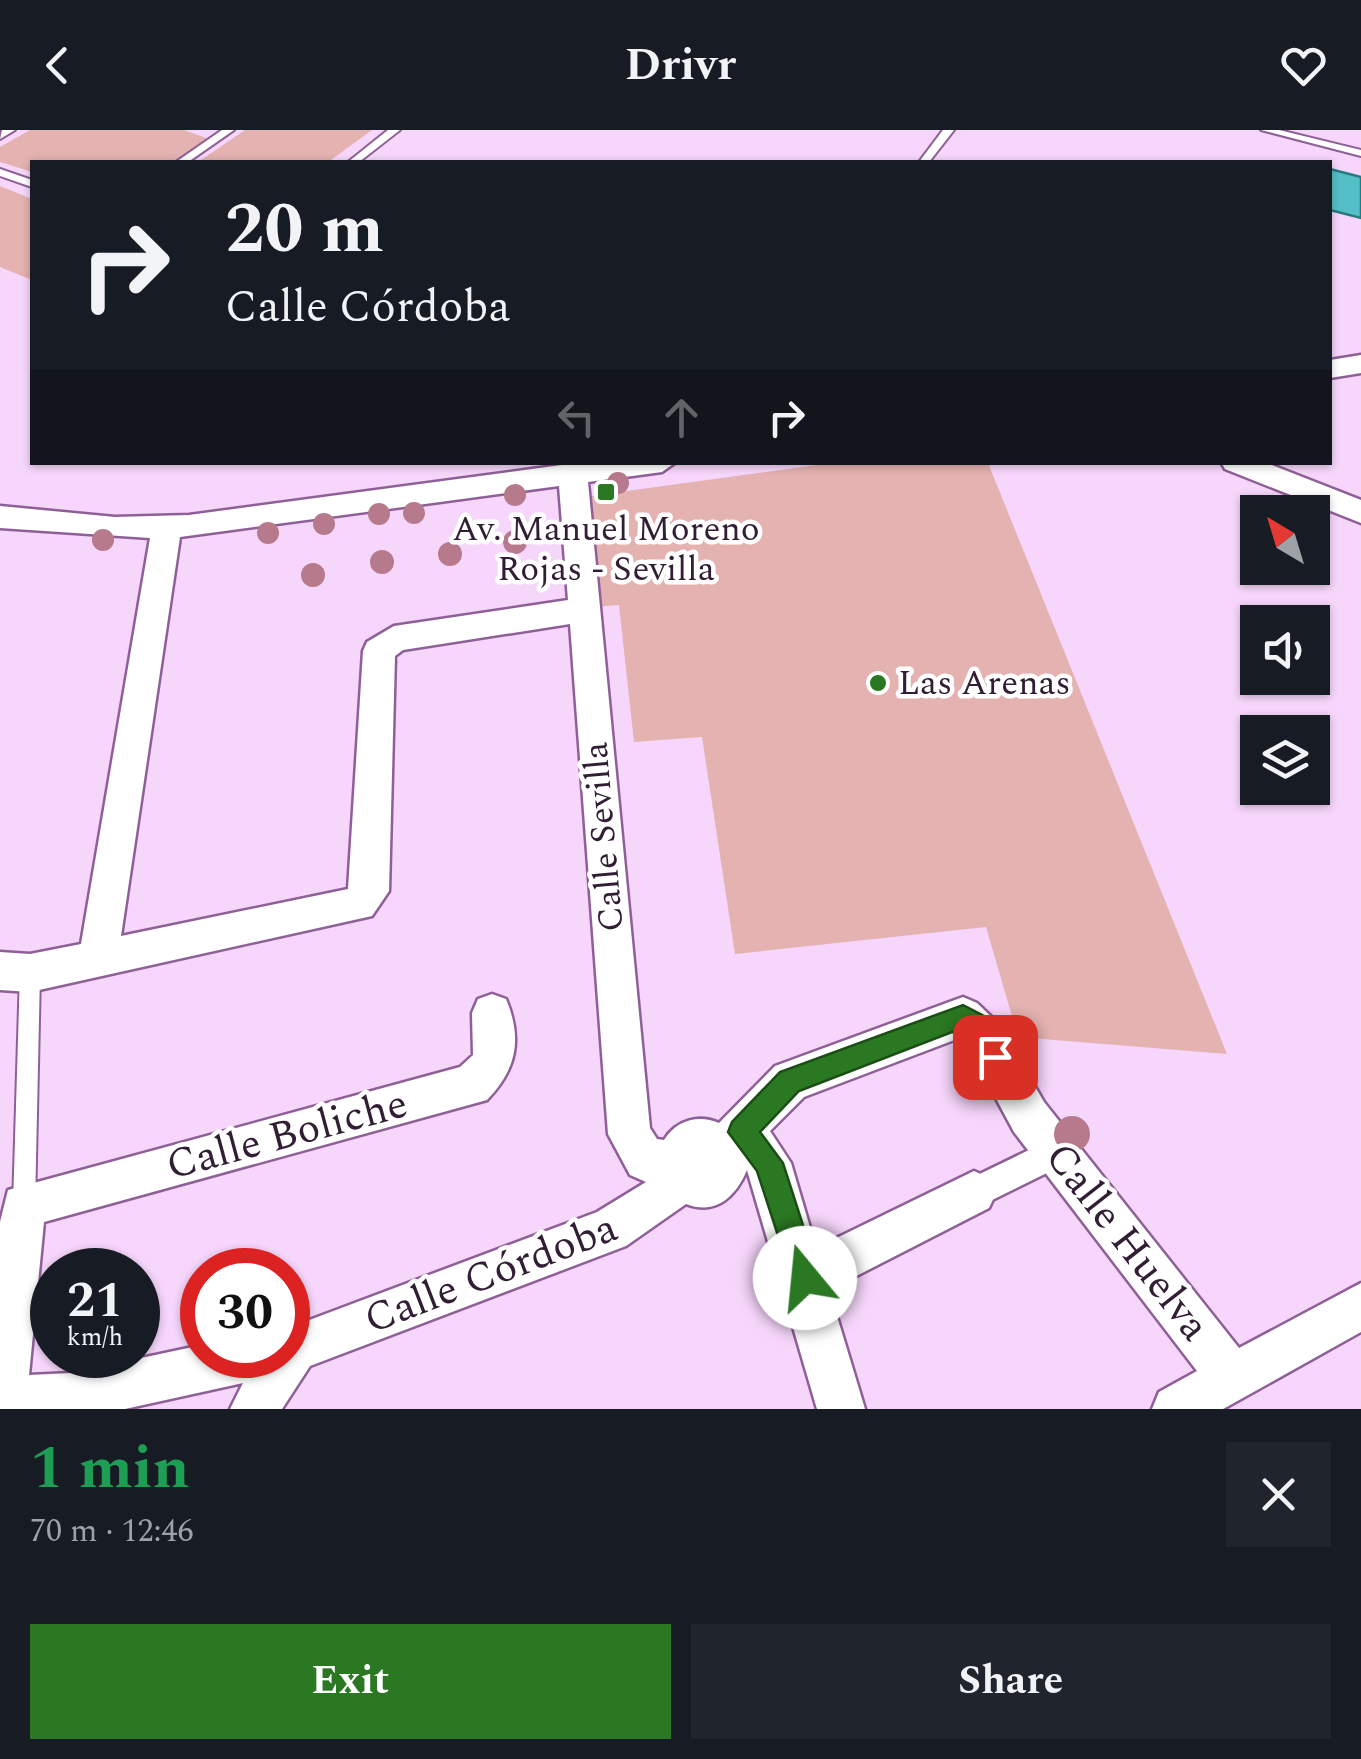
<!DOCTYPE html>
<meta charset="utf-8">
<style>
body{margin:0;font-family:Spectral,serif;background:#20242c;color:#f1f3f6;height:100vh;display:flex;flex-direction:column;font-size:38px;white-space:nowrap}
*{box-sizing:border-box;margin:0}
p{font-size:32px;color:#9ea1a6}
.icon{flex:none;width:55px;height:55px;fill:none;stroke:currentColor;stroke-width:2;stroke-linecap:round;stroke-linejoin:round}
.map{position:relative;height:1279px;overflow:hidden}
.side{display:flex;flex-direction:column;background:#171b24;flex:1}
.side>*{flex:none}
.guide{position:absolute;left:30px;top:30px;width:1302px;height:305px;border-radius:0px;box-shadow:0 2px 8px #0004;background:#171b24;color:#f1f3f6;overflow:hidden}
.needle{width:65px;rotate:322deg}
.tools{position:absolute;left:1240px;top:365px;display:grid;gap:20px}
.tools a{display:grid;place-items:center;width:90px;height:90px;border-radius:0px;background:#171b24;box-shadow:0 2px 8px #0004;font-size:50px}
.speed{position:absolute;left:30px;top:1118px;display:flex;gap:20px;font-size:50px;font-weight:700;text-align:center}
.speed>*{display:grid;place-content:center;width:130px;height:130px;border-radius:50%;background:#171b24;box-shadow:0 2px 8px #0004;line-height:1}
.speed small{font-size:25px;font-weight:400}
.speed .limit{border:15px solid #d22;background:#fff;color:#111}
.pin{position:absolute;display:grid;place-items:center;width:85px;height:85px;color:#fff;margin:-42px;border-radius:20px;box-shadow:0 5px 15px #0006}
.me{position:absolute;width:110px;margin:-55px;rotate:343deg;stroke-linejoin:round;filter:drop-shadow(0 0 8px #0008)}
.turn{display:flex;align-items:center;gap:35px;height:210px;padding:0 30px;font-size:45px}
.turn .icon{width:130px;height:130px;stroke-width:2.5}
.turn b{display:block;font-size:70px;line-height:85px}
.lanes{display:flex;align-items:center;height:95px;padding:0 30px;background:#0003;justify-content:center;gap:50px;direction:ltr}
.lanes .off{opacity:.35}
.round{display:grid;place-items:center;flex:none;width:105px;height:105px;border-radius:0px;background:#20242c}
.overview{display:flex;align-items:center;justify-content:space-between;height:170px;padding:0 30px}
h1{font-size:60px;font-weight:700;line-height:75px;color:#1e9e55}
.primary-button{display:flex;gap:20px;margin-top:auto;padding:20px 30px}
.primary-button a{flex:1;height:115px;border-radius:0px;background:#2a7821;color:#fff;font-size:40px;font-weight:700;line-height:115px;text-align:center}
.primary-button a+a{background:#20242c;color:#f1f3f6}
header{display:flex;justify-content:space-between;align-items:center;height:130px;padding:0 30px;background:#171b24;font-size:45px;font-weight:700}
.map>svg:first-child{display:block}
</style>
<header><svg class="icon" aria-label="back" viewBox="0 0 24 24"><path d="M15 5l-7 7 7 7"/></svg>Drivr<svg class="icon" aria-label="heart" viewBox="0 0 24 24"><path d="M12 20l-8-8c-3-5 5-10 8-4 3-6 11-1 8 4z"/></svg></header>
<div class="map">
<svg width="1361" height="1279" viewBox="0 0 1361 1279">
<rect width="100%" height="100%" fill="#f6d6fb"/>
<!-- green -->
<g fill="#e4b2b0">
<path d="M 30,0 L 184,0 L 209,9 L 173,32 L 32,32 L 32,42 L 0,32 L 0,17 Z"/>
<path d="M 245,0 L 372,0 L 328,32 L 198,32 Z"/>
<path d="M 0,56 L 32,69 L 32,150 L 0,137 Z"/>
<path d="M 831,333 L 988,333 L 1227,924 L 1018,907 L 986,797 L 735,824 L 702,607 L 634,612 L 619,475 L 595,477 L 590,366 Z"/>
</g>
<!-- building -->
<path fill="#54bfc7" stroke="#277a80" stroke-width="2.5" d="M 1330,39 L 1361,47 L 1361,88 L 1330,80 Z"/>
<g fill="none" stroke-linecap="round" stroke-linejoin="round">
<!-- service casing -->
<g stroke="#8f6097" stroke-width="4">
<g id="service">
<path d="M 2,0 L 15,0 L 0,9 Z"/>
<path d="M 222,0 L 234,0 L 188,32 L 176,32 Z"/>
<path d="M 388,0 L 400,0 L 359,32 L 348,32 Z"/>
<path d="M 943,0 L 954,0 L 929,32 L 919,32 Z"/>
<path d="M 1261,0 L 1279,0 L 1361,20 L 1361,26 Z"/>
<path d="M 0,39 L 32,50 L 32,57 L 0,46 Z"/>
<path d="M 30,834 L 37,836 L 40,843 L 35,1076 L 32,1084 L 24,1087 L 16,1084 L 13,1076 L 20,843 L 23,836 Z"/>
</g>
</g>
<!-- pedestrian casing -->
<g stroke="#8f6097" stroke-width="5">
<path id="pedestrian" d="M 1056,1007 L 1067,1011 L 1071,1022 L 1067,1033 L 974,1079 L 963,1074 L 958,1063 L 963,1052 Z"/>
</g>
<!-- minor casing -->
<g stroke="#8f6097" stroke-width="5">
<g id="minor">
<path d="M 1361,225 L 1361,243 L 1330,248 L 1330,230 Z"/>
<path d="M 584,332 L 676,332 L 662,342 L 588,352 L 650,998 L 657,1009 L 664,1010 C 676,990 699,984 719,993 L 775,936 L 963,867 L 977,873 L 999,894 L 1044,972 L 1239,1218 L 1361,1153 L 1361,1202 L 1223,1279 L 1152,1279 L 1159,1262 L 1197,1241 L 1014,1002 L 971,922 L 957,909 L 804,967 L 770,1001 L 791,1033 L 816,1118 L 974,1041 L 989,1048 L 996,1063 L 989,1078 L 829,1160 L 865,1279 L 817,1279 L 747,1040 C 736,1066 716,1086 686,1074 L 626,1116 L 310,1236 L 282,1279 L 230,1279 L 243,1253 L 125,1279 L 0,1279 L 0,1092 L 8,1060 L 460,937 L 473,925 L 472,883 L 478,869 L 492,864 L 506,869 C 523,910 516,940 487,970 L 44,1092 L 29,1245 L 71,1243 L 202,1215 L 202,1225 L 288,1225 L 288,1198 L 597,1082 L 646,1052 L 630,1045 L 608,1004 L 570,494 L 403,520 L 395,526 L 389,761 L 372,786 L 30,862 L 0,860 L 0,822 L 30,824 L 81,814 L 150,408 L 0,398 L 0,376 L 115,387 L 189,385 ZM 559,356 L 568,470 L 394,496 L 367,512 L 363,521 L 348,759 L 121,806 L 180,407 Z"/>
<path d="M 1221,332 L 1264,332 L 1361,370 L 1361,393 L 1225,339 Z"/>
</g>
</g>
<!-- service -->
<use href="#service" fill="#fff" fill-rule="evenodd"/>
<!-- pedestrian -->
<use href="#pedestrian" fill="#fff" fill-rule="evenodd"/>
<!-- minor -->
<use href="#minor" fill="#fff" fill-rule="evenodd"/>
</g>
<!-- trees -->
<g fill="#b67a8c">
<circle cx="618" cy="353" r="11"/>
<circle cx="515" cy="365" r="11"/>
<circle cx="414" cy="383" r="11"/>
<circle cx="379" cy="384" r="11"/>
<circle cx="324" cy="394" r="11"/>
<circle cx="268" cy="403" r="11"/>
<circle cx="103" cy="410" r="11"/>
<circle cx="515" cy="412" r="12"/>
<circle cx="450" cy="424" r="12"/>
<circle cx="382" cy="432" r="12"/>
<circle cx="313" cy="445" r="12"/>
<circle cx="1072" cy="1004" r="18"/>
</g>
<!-- route -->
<path fill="#2a7821" stroke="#1b4e15" stroke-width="2.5" d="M 963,875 L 984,886 L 1008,927 L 1004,937 L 995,940 L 985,937 L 966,904 L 952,902 L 799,961 L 760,1002 L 783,1033 L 820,1148 L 815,1158 L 805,1163 L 795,1158 L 757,1041 L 728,1002 L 732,992 L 780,942 Z"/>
<!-- markers -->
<g fill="#2a7821" stroke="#fff" stroke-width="4">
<rect x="596" y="352" width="20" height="20" rx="5"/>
<circle cx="878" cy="553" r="10"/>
</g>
<g text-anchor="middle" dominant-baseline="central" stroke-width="9" stroke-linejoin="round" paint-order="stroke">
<!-- poi labels -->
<g font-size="35" fill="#311e34" stroke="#fff">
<text x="606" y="399">Av. Manuel Moreno<tspan x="606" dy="40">Rojas - Sevilla</tspan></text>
<text x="898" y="553" text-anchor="start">Las Arenas</text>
</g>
<!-- street labels -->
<g font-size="35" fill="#311e34" stroke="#fff">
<text transform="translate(604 707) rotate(-95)">Calle Sevilla</text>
</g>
<!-- near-street labels -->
<g font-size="42" fill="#311e34" stroke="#fff">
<text transform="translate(287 1005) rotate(-15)">Calle Boliche</text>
<text transform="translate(1127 1112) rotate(52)">Calle Huelva</text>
<text transform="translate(491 1144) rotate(-21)">Calle Córdoba</text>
</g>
</g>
</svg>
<div class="tools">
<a><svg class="needle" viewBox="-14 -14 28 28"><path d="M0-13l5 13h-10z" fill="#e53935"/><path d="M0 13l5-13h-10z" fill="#9ea1a6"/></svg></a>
<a><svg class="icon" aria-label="sound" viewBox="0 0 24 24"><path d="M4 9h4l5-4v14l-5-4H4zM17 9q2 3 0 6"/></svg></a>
<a><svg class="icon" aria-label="layers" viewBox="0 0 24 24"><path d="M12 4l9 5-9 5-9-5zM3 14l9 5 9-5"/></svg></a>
</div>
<div class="speed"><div>21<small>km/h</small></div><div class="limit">30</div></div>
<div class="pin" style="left:995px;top:927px;background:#d93025"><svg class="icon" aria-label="arrive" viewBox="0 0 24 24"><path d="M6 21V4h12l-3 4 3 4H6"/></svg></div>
<svg class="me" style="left:805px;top:1148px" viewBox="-20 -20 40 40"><circle r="19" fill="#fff"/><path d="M0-13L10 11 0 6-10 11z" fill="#2a7821"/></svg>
<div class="guide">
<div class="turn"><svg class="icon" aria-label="right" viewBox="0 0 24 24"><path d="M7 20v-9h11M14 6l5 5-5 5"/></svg><div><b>20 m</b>Calle Córdoba</div></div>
<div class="lanes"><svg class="icon off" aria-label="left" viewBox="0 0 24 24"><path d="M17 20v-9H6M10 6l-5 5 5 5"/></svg><svg class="icon off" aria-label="ahead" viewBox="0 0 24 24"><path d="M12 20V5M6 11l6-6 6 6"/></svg><svg class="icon" aria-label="right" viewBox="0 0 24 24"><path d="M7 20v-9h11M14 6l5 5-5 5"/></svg></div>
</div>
</div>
<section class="side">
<div class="overview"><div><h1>1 min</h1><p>70 m · 12:46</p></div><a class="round"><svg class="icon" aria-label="close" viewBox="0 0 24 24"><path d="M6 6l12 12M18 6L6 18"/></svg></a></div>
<div class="primary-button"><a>Exit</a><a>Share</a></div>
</section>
